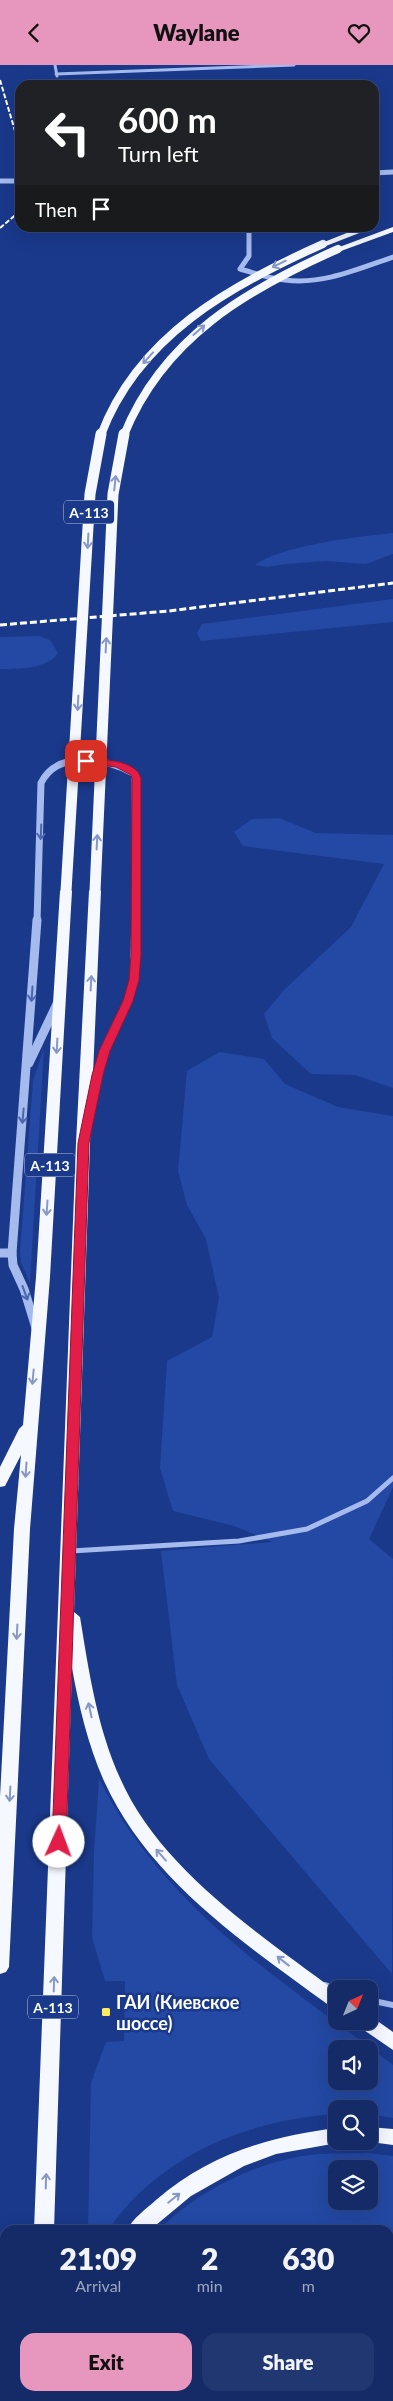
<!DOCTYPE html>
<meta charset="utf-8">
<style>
body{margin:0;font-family:Lato,sans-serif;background:#213771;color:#f1f3f6;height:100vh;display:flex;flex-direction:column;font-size:19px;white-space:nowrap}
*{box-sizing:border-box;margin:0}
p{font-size:16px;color:#9da7c0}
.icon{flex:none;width:28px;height:28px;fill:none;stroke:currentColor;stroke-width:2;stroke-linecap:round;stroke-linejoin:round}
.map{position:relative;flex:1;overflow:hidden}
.details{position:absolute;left:0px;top:2160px;width:394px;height:176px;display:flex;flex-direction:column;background:#142b68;border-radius:15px 15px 0 0;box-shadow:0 5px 20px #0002,0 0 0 1px #33477c}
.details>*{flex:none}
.hud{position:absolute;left:15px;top:15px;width:364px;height:152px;border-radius:15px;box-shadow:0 5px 20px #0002,0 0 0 1px #33477c;background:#202124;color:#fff;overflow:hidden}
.needle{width:32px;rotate:43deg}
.fabs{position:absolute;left:328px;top:1915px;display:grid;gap:10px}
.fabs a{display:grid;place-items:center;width:50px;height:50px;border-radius:10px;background:#142b68;box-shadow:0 5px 20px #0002,0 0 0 1px #33477c;font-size:25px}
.pin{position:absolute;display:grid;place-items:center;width:42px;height:42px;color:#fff;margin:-21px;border-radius:10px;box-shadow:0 2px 8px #0006}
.me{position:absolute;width:55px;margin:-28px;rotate:2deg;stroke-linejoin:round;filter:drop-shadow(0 0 4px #0008)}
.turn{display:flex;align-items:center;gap:18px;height:105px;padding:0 20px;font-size:22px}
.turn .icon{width:65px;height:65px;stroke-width:2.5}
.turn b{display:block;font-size:35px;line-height:42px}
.then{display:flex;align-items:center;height:48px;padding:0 20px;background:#0003;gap:10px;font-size:19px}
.eta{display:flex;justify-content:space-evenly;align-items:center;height:85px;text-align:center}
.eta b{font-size:30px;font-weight:800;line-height:35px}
.button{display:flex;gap:10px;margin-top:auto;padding:10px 20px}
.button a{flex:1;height:58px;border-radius:15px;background:#e797bd;color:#111;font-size:20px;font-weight:800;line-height:58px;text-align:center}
.button a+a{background:#213771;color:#f1f3f6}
header{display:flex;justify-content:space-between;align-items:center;height:65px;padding:0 20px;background:#e797bd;color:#111;font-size:22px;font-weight:800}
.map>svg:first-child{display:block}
</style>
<header><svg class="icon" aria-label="back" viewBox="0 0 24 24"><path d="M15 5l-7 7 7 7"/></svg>Waylane<svg class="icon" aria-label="heart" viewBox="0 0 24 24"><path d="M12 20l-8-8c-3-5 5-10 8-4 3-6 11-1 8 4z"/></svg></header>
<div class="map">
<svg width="393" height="2336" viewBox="0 0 393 2336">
<rect width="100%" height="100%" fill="#1a398b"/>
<!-- green -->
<g fill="#2349a4" fill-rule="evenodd">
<path d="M 393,468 L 393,489 L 366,499 L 326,496 L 286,499 L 267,502 L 255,500 C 280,481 360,471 393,468 Z"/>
<path d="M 393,534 L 393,557 L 201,576 L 197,568 L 202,559 Z"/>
<path d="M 39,571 L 50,575 L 58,588 C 48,604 17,604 0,604 L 0,572 Z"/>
<path d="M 279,753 L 316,768 L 393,770 L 393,1023 L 355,1010 L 311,1009 L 272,973 L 264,949 L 285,924 L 351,862 L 384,799 L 243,781 L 234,767 L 252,754 Z"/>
<path d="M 44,983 L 30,1218 L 21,1197 L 20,1188 L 33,1016 Z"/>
<path d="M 219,987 L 264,994 L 285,1019 L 338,1042 L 393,1051 L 393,1422 L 369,1474 L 393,1494 L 392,1909 L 209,1694 L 177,1620 L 161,1486 L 273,1477 L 234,1461 L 173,1446 L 160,1403 L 167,1296 L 212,1272 L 219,1233 L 206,1174 L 187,1140 L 178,1106 L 187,1006 Z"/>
<path d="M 99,1714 C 164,1843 281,1915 393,2000 L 393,2053 L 369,2049 L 369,2044 L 336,2044 L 336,2049 C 247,2055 160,2090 108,2165 L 88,2165 L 91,2018 L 106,1977 L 124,1976 L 125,1916 L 105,1916 L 92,1872 L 94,1786 ZM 336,1984 L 369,1984 L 369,2016 L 336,2016 Z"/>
<path d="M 367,2088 L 393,2091 L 393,2336 L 339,2336 L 336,2331 L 389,2331 L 389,2165 L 159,2165 C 194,2129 248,2101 297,2092 C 320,2087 344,2089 367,2088 ZM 336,2104 L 369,2104 L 369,2136 L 336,2136 Z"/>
</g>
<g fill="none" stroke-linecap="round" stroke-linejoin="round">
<!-- minor-far2 -->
<g stroke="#a5baed" stroke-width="3">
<path d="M 55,0 L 57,11"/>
<path d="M 56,9 L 294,0"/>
</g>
<!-- minor-far1 -->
<path stroke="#a5baed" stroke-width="5" d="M 71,1486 L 239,1476 L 307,1464 L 367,1436 L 393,1413"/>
<!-- minor -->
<g stroke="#a5baed" stroke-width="6">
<path d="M 325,1920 L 336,1924"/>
<path d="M 369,1935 L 393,1940"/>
</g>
<!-- tertiary-far2 -->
<g stroke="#a5baed" stroke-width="5">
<path d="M 374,108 L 393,107"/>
<path d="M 0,116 L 20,116"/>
<path d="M 249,162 L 249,191 L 240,204 C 255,208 269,214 285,215 C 322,220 358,204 393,192"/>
</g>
<!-- tertiary-far1 -->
<path stroke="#a5baed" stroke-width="7" d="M 37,857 L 41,718 C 58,684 108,694 135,709 L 136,857"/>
<!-- tertiary -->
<g stroke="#a5baed" stroke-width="9">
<path d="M 29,998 L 57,939"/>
<path d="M 90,1047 L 104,986 L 128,936 L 134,915 L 136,855"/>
<path d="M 0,1188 L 12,1188"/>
<path d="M 36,1263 L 24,1224 L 13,1200 L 12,1188 L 37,855"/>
</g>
<!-- trunk -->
<g fill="#f5f8ff" fill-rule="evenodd">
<path d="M 362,162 L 372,163 L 326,181 L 319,179 Z"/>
<path d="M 393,162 L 393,167 L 341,186 L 334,184 Z"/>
<path d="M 66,822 L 72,826 L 50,1212 L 30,1464 L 9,1902 L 6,1907 L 0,1909 L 0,1732 L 14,1464 L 21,1390 L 5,1421 L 0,1422 L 0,1402 L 19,1364 L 23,1360 L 36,1212 L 60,826 Z"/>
<path d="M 95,822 L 101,826 L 90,1078 L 74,1547 L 80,1552 C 89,1607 97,1662 120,1713 C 160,1804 259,1869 336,1926 L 336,1944 L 330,1941 C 245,1879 149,1815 104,1716 C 88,1680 79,1642 72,1603 L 54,2165 L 34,2165 L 76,1078 L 89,826 Z"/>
<path d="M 369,1950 L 393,1967 L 393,1985 L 358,1961 L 355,1956 L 369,1956 Z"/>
<path d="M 369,2062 L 393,2064 L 393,2080 L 363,2076 L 369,2076 Z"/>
<path d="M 336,2063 L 336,2076 L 343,2077 L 276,2089 L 244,2101 L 191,2131 L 150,2165 L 127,2165 C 133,2153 146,2144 156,2135 C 210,2089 268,2072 336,2063 Z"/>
<path d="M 31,2331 L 68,2331 L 67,2336 L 31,2336 Z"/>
</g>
<!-- rail-far1 -->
<g stroke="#fff" stroke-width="2" stroke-dasharray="5 2" stroke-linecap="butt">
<path d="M 0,15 L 20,83"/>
<path d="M 0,163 L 19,147 L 20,141"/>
</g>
<!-- rail -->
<path stroke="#fff" stroke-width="3" stroke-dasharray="7 3" stroke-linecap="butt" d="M 0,560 L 169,546 L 393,518"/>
<!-- trunk-bridge-far1 -->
<g stroke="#f5f8ff" stroke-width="8">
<path d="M 101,370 C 138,271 231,220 323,179"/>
<path d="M 124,370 C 163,273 246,225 338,184"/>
</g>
<!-- trunk-bridge -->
<g stroke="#f5f8ff" stroke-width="11">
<path d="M 66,826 L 90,429 L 101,369"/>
<path d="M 95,826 L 113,429 L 124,369"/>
</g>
</g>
<!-- one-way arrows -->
<defs><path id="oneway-shaft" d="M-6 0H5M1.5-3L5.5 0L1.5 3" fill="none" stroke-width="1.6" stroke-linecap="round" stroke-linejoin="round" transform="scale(1.25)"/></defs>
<g stroke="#8898c5">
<use href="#oneway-shaft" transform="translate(279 199) rotate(154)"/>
<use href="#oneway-shaft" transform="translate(199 265) rotate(-41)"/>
<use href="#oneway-shaft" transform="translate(148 293) rotate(132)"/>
<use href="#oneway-shaft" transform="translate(115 418) rotate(-84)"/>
<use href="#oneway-shaft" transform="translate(88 476) rotate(93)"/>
<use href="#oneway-shaft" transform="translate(106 580) rotate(-87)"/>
<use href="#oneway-shaft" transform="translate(78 638) rotate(93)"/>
<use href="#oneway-shaft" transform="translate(97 777) rotate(-87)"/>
<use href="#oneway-shaft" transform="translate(91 918) rotate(-87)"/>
<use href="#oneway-shaft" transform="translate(57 981) rotate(93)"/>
<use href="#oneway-shaft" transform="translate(47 1143) rotate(94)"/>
<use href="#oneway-shaft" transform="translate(33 1312) rotate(95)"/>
<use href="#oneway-shaft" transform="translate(26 1405) rotate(94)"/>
<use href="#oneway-shaft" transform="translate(17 1567) rotate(93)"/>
<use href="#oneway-shaft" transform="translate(90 1645) rotate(-102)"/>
<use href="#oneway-shaft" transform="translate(10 1729) rotate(93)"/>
<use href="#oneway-shaft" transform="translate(161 1790) rotate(-131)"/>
<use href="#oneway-shaft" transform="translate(283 1896) rotate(-142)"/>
<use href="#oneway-shaft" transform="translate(54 1919) rotate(-88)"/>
<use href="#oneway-shaft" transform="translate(46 2116) rotate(-88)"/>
<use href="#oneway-shaft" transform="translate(174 2133) rotate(-39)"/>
</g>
<g stroke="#4b66ad">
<use href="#oneway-shaft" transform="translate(41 767) rotate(92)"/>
<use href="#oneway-shaft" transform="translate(32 929) rotate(94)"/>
<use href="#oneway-shaft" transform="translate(23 1051) rotate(95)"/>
<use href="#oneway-shaft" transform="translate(25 1228) rotate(70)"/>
</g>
<!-- route -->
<path fill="#e11d48" stroke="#92132f" d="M 86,693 C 102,695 135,694 141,713 L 141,890 L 139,915 L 133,936 L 110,986 L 103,1010 L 89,1078 L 66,1777 L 64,1781 L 54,1781 L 52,1777 L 78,1078 L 92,1010 L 99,986 L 123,936 L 129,915 L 131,890 L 132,713 L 131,710 L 116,702 L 82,698 L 81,696 Z"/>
<!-- markers -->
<rect fill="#ffeb61" stroke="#1a398b" stroke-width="2" x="101" y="1942" width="10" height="10" rx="2.5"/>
<g text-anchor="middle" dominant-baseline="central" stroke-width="5" stroke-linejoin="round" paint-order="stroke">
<!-- shield labels -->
<g fill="#1a398b" stroke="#bac4dc" stroke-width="1">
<rect x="64" y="435.5" width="50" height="23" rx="4"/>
<rect x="25" y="1088.5" width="50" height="23" rx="4"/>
<rect x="28" y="1930.5" width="50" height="23" rx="4"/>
</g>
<g font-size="14" font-weight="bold" fill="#fff">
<text x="89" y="447">А-113</text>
<text x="50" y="1100">А-113</text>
<text x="53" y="1942">А-113</text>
</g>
<!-- near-poi labels -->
<g font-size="18" font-weight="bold" fill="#fff" stroke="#1a398b" text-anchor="start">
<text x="116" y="1937">ГАИ (Киевское<tspan x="116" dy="21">шоссе)</tspan></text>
</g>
</g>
</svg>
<div class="fabs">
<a><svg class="needle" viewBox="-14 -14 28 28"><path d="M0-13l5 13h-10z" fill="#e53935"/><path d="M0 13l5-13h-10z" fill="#9da7c0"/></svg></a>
<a><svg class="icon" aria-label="sound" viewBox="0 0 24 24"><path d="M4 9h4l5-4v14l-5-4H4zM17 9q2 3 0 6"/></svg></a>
<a><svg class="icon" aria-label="search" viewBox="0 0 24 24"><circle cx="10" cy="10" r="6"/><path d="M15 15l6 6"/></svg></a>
<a><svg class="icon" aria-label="layers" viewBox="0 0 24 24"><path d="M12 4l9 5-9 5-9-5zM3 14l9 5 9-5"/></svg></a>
</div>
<div class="pin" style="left:86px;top:696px;background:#d93025"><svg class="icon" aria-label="arrive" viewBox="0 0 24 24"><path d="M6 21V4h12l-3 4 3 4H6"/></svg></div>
<svg class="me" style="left:59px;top:1777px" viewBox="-20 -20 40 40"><circle r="19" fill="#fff"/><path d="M0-13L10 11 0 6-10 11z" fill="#e11d48"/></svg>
<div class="hud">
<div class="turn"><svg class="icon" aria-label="left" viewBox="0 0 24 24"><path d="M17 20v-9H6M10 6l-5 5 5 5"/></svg><div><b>600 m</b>Turn left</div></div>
<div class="then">Then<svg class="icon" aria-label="arrive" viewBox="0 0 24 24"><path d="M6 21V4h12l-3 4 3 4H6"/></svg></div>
</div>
<section class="details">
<div class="eta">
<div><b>21:09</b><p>Arrival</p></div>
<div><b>2</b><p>min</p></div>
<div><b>630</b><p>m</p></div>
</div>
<div class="button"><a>Exit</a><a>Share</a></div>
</section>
</div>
